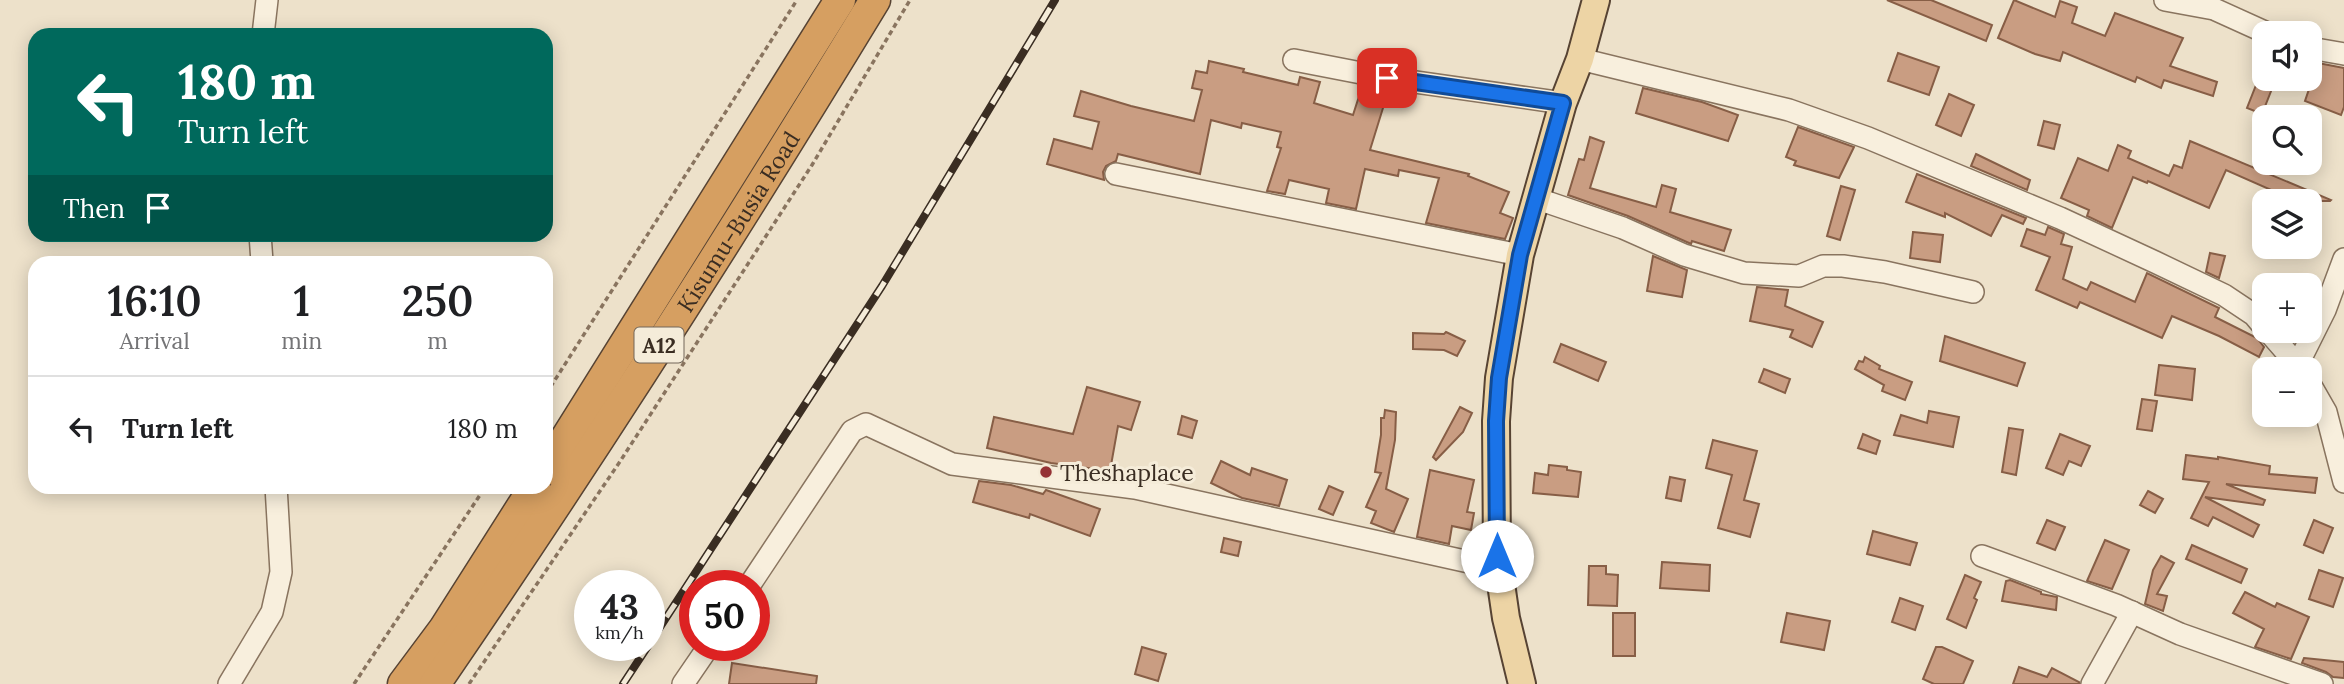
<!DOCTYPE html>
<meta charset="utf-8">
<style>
body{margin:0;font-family:Lora,serif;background:#f2f2f2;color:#202124;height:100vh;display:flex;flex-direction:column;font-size:26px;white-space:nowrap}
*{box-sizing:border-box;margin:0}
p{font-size:23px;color:#757577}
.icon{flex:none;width:38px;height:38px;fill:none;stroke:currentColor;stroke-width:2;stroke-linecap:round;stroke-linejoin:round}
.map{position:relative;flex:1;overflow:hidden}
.panel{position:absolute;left:28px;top:256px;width:525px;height:238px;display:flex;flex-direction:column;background:#fff;border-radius:21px;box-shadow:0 4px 18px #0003}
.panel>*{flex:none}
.guide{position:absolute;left:28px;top:28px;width:525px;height:214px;border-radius:21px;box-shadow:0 4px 18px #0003;background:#00695c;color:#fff;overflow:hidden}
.tools{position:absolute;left:2252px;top:21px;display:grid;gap:14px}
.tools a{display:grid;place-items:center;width:70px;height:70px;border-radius:14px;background:#fff;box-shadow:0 4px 18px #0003;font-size:35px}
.speed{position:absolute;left:574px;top:570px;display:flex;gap:14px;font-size:35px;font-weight:700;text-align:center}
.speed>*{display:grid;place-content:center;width:91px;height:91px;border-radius:50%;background:#fff;box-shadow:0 4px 18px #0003;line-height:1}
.speed small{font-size:18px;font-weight:400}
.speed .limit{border:10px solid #d22;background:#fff;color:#111}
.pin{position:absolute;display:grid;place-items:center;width:60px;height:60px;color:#fff;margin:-30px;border-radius:14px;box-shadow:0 4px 10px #0006}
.me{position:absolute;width:77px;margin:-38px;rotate:0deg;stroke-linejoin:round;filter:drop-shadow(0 0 5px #0008)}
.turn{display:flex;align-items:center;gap:24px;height:147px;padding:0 35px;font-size:32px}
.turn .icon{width:91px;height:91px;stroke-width:2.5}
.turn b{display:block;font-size:49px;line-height:60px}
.then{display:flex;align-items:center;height:66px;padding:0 35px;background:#0003;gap:14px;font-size:26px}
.eta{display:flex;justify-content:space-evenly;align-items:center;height:119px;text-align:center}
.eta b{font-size:42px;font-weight:600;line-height:49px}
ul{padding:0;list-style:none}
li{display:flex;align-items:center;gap:21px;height:105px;padding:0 35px;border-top:2px solid #e0e0e0}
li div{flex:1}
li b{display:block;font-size:26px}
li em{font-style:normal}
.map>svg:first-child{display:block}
</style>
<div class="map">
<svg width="2344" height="684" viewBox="0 0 2344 684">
<rect width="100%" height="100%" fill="#ede1ca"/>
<!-- building -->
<g fill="#c99d82" stroke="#875e46" stroke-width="2">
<path d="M 1887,0 L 1931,0 L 1992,25 L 1986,41 Z"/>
<path d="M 2014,0 L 2055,17 L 2060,1 L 2077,7 L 2072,23 L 2105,36 L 2115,13 L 2183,38 L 2170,66 L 2217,82 L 2213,96 L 2164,80 L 2161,88 L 2137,77 L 2135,82 L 2063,52 L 2060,61 L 2035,54 L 1998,38 Z"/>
<path d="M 1898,53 L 1939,67 L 1929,95 L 1888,81 Z"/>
<path d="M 1209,61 L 1244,69 L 1243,72 L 1298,85 L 1300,77 L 1320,82 L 1314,103 L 1353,115 L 1362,87 L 1387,95 L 1370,150 L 1469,174 L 1468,176 L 1509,192 L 1500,213 L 1513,218 L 1505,239 L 1426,223 L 1439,178 L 1399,170 L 1398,176 L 1365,169 L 1356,209 L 1326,203 L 1329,189 L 1289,180 L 1285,194 L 1267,191 L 1281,148 L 1277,147 L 1281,132 L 1242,123 L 1241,128 L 1211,120 L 1200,174 L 1118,154 L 1116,161 L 1106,166 L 1103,172 L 1104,180 L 1047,164 L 1054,139 L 1092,149 L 1099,122 L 1074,116 L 1081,91 L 1131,106 L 1194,121 L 1202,90 L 1192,88 L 1196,71 L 1207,73 Z"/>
<path d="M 2318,63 L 2344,68 L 2344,107 L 2341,115 L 2305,101 Z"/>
<path d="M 2260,75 L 2275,81 L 2262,114 L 2247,108 Z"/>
<path d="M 1643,88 L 1702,102 L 1738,115 L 1728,141 L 1636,113 Z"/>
<path d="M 1949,94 L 1974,105 L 1961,136 L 1936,125 Z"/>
<path d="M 2044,121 L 2060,125 L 2054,149 L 2038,145 Z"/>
<path d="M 1798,127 L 1854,147 L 1839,178 L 1794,165 L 1796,161 L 1786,157 Z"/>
<path d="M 1590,137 L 1604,142 L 1590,188 L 1656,207 L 1662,185 L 1676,189 L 1670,212 L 1731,230 L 1724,251 L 1692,241 L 1691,244 L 1689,243 L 1628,216 L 1568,195 L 1579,159 L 1584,160 Z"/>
<path d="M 2190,141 L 2331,200 L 2330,201 L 2291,201 L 2284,199 L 2285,196 L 2226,170 L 2209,208 L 2148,181 L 2147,183 L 2133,177 L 2112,228 L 2087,216 L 2089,210 L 2061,198 L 2078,158 L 2108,171 L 2118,145 L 2131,151 L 2128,158 L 2169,176 L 2174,165 L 2182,168 Z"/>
<path d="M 1976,154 L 2030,180 L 2027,190 L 1971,166 Z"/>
<path d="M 1917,174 L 2026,218 L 2023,224 L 2002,215 L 1991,236 L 1945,213 L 1945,217 L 1906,202 Z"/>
<path d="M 1841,186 L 1855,190 L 1840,240 L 1827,236 Z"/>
<path d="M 2048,227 L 2064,234 L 2061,244 L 2072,247 L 2063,279 L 2087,290 L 2091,282 L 2135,302 L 2147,273 L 2219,308 L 2215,317 L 2257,338 L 2264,347 L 2259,357 L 2219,336 L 2172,316 L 2162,338 L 2080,302 L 2077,308 L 2036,290 L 2050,257 L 2021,246 L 2027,229 L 2045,235 Z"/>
<path d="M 1913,232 L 1943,235 L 1940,262 L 1910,258 Z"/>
<path d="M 2210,253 L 2225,256 L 2219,278 L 2206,272 Z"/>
<path d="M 1653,256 L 1687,270 L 1682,297 L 1647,291 Z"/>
<path d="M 1757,287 L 1788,290 L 1785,306 L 1823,322 L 1812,347 L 1790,337 L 1793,330 L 1750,321 Z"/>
<path d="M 1446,332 L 1465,341 L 1457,356 L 1444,350 L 1413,349 L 1413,333 L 1444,334 Z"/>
<path d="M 1945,336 L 2025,363 L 2017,386 L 1940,361 Z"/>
<path d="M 1561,344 L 1606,362 L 1598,381 L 1554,362 Z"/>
<path d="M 1865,357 L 1880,366 L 1879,369 L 1912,382 L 1905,400 L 1882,391 L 1884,385 L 1855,369 L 1859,361 L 1863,362 Z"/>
<path d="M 2159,365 L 2195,369 L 2192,400 L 2155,395 Z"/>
<path d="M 1764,369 L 1790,379 L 1785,393 L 1759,382 Z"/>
<path d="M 1087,387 L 1140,402 L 1131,430 L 1118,426 L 1110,471 L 1051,463 L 987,448 L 994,417 L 1073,434 Z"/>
<path d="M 2142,399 L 2157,401 L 2152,431 L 2137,429 Z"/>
<path d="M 1460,407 L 1472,413 L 1463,432 L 1436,460 L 1433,457 Z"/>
<path d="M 1385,410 L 1396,412 L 1395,440 L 1386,489 L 1408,499 L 1394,532 L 1371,523 L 1376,511 L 1366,507 L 1381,473 L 1375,472 L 1381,435 L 1381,418 L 1384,418 Z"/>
<path d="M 1929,411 L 1959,417 L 1953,447 L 1894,435 L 1901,415 L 1927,423 Z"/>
<path d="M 1182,416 L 1197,421 L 1192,438 L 1178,434 Z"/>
<path d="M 2009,428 L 2023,430 L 2016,475 L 2002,472 Z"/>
<path d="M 1863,434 L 1880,441 L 1876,454 L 1858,448 Z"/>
<path d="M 2060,434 L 2090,446 L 2081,466 L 2069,461 L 2063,475 L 2046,468 Z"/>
<path d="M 1713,440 L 1757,451 L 1744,500 L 1759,504 L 1750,537 L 1718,528 L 1732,475 L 1706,468 Z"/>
<path d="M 2186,455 L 2218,459 L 2218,457 L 2270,466 L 2269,474 L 2317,478 L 2315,493 L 2226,484 L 2265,500 L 2263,505 L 2205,497 L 2259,525 L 2253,537 L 2213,517 L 2208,526 L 2191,518 L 2209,482 L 2183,479 Z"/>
<path d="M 1221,461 L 1250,475 L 1252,468 L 1287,480 L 1279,506 L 1242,498 L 1211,483 Z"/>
<path d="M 1549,465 L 1567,467 L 1567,470 L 1581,472 L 1578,497 L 1533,493 L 1535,473 L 1548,475 Z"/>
<path d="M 1430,470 L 1474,480 L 1467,512 L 1474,513 L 1471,530 L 1452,526 L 1449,544 L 1417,537 Z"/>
<path d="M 1670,477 L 1685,480 L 1681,501 L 1666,498 Z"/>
<path d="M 979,481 L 1011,485 L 1043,494 L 1046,490 L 1100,509 L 1090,536 L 1030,514 L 1029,518 L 973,502 Z"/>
<path d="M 1329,486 L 1343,492 L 1333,515 L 1319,509 Z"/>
<path d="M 2148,491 L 2163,499 L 2155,513 L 2140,505 Z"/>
<path d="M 2047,520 L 2065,527 L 2055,550 L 2037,543 Z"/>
<path d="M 2314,520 L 2333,528 L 2323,553 L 2304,545 Z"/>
<path d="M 1873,531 L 1917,543 L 1910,565 L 1867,554 Z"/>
<path d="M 1224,538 L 1241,542 L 1238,556 L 1221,552 Z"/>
<path d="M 2105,540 L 2129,550 L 2112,589 L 2087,581 Z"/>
<path d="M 2192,545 L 2247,569 L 2241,583 L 2186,559 Z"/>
<path d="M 2161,556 L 2174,563 L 2157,594 L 2167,596 L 2163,611 L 2145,604 L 2153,570 Z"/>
<path d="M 1662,562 L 1710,565 L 1709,591 L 1660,588 Z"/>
<path d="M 1589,566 L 1606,566 L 1606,574 L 1618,575 L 1617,606 L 1588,605 Z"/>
<path d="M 2319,570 L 2343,578 L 2333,607 L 2309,599 Z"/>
<path d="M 1965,575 L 1981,582 L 1974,598 L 1977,600 L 1966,628 L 1947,619 Z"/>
<path d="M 2010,580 L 2041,592 L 2041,594 L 2057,597 L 2056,610 L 2002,601 L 2006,581 Z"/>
<path d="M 2245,592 L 2275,607 L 2277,603 L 2309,617 L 2291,659 L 2255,647 L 2264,629 L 2233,613 Z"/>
<path d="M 1900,598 L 1923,606 L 1915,630 L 1892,622 Z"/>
<rect x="1613" y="613" width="22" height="43"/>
<path d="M 1787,613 L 1830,621 L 1824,650 L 1781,642 Z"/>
<path d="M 1142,647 L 1166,654 L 1158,681 L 1135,674 Z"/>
<path d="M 1936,647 L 1942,647 L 1973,661 L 1963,684 L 1934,684 L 1923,679 Z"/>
<path d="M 2304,658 L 2344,662 L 2344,678 L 2333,677 L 2326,672 L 2302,663 Z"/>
<path d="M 732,663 L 817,676 L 816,684 L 729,684 Z"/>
<path d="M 2019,667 L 2047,677 L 2052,668 L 2079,682 L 2079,684 L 2013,684 Z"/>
</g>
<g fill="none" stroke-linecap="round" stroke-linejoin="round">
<!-- minor casing -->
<g stroke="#89745f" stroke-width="24">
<g id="minor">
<path d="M 2165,0 L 2214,9 L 2267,33"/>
<path d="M 263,35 L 267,0"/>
<path d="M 2310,48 L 2344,54"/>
<path d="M 1580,59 L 1789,110 L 1868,138 L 2060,218 L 2155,262 L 2224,295 L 2254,315 L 2264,327"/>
<path d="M 1294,60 L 1387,78 L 1563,103"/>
<path d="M 1116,174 L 1520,255"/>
<path d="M 1538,199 L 1623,228 L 1684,255 L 1744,273 L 1799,276 L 1823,266 L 1843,266 L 1885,272 L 1973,292"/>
<path d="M 260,234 L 262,262"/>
<path d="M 2268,331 L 2301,369"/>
<path d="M 2298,364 L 2325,310 L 2344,259"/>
<path d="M 2310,384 L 2326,412 L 2344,482"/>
<path d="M 1982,556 L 2116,605 L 2180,634 L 2322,684"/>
<path d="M 749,586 L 852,431 L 866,424 L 952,464 L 1135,488 L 1478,564 L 1497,556"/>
<path d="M 229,684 L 272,612 L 281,572 L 276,486"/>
<path d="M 683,684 L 709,646"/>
<path d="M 2092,684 L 2132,612"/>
</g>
</g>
<!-- major casing -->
<g stroke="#574333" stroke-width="30">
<path id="major" d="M 1522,684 L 1506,618 L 1497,556 L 1496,421 L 1499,378 L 1520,255 L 1563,103 L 1580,59 L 1596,0"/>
</g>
<!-- highway casing -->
<g stroke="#574333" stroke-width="33">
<g id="highway">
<path d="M 546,470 L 840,0"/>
<path d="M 403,684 L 444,629 L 535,486"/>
<path id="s1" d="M 435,684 C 588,461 734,232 875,0"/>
</g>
</g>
<!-- path -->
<g stroke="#89745f" stroke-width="3.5" stroke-dasharray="5 3.5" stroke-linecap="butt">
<path d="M 546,394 L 797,0"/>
<path d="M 354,684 L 486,486"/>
<path d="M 469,684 L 619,463 L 812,165 L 910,0"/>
</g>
<!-- minor -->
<use href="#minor" stroke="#f8efdd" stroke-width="21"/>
<!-- major -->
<use href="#major" stroke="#edd4a5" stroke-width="26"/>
<!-- highway -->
<use href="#highway" stroke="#d69f61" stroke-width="30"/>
<!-- rail casing -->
<g stroke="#3a2d22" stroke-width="8">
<g id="rail">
<path d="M 649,644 L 882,286 L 1055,0"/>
<path d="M 623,684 L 648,646"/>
</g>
</g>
<!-- rail -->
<use href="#rail" stroke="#f5ecd9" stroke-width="5" stroke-dasharray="16" stroke-linecap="butt"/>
</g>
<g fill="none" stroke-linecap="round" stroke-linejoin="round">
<!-- route casing -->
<g stroke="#114b97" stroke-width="18">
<path id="route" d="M 1387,78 L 1563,103 L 1520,255 L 1499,378 L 1496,421 L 1497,556"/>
</g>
<!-- route -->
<use href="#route" stroke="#1a73e8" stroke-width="12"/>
</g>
<!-- markers -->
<circle fill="#953235" stroke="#f5ecd9" stroke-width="2.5" cx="1046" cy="472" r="7"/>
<g text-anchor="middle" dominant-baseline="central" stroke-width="6" stroke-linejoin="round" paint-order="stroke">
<!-- shield labels -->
<rect fill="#f5ecd9" stroke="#726659" stroke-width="2" x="634.5" y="327.5" width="49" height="35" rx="5"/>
<g font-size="21" font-weight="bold" fill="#3a2d22">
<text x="659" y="345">A12</text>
</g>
<!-- street labels -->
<g font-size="23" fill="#3a2d22" stroke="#f5ecd9">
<text stroke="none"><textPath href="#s1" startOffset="553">Kisumu-Busia Road</textPath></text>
</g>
<!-- poi labels -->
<g font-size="23" fill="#3a2d22" stroke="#f5ecd9" text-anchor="start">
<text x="1060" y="472">Theshaplace</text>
</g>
</g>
</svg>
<div class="tools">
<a><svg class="icon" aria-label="sound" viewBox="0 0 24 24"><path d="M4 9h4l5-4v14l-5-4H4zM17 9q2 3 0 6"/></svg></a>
<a><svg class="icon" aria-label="search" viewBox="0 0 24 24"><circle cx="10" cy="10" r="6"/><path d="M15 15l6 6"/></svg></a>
<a><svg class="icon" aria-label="layers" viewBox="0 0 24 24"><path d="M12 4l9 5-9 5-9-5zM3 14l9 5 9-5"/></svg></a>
<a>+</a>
<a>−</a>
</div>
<div class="speed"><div>43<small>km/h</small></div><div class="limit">50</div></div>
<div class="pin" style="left:1387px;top:78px;background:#d93025"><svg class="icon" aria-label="arrive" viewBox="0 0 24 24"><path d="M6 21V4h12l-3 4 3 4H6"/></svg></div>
<svg class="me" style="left:1497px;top:556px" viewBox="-20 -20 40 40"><circle r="19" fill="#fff"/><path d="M0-13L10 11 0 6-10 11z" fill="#1a73e8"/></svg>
<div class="guide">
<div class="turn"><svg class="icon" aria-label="left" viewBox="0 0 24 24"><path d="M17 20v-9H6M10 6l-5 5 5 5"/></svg><div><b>180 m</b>Turn left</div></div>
<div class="then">Then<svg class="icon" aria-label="arrive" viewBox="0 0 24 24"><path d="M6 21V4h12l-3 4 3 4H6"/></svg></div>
</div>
<section class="panel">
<div class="eta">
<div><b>16:10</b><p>Arrival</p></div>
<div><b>1</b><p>min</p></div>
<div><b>250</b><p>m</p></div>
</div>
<ul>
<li><svg class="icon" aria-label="left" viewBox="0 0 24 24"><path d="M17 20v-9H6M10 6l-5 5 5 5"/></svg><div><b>Turn left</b></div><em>180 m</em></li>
</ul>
</section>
</div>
